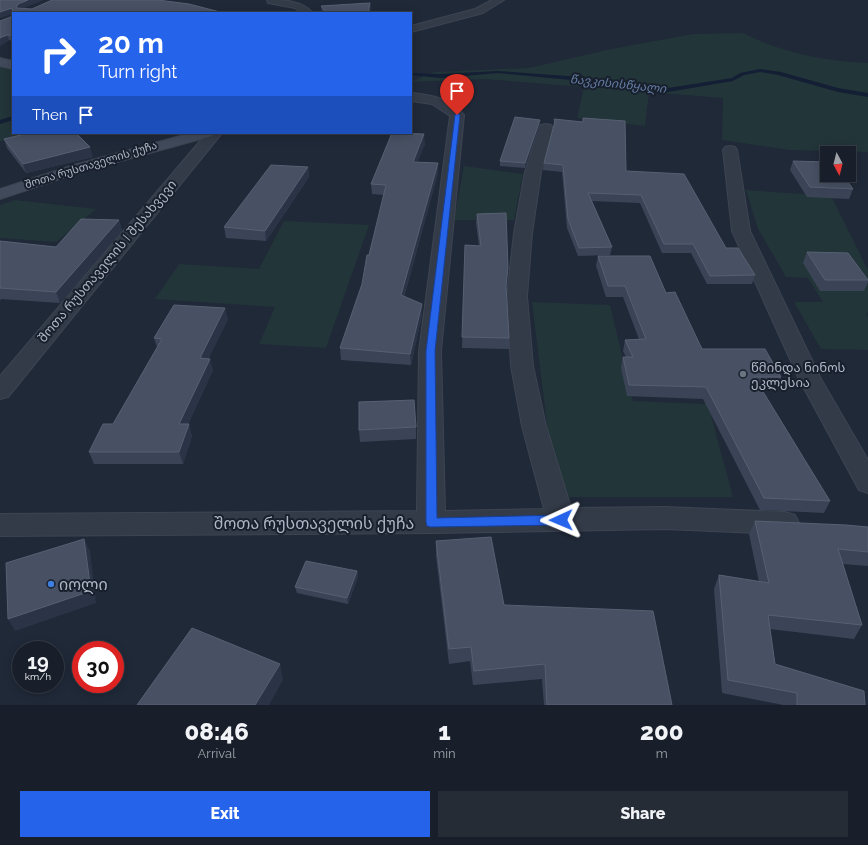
<!DOCTYPE html>
<meta charset="utf-8">
<style>
body{margin:0;font-family:Raleway,"Noto Sans Georgian",sans-serif;background:#252c36;color:#f1f3f6;height:100vh;display:flex;flex-direction:column;font-size:15px;white-space:nowrap}
*{box-sizing:border-box;margin:0}
p{font-size:13px;color:#9fa2a8}
.icon{flex:none;width:22px;height:22px;fill:none;stroke:currentColor;stroke-width:2;stroke-linecap:round;stroke-linejoin:round}
.map{position:relative;height:705px;overflow:hidden}
.details{display:flex;flex-direction:column;background:#181f2a;flex:1}
.details>*{flex:none}
.top-card{position:absolute;left:12px;top:12px;width:400px;height:122px;border-radius:0px;box-shadow:0 2px 10px #0003,0 0 0 1px #363d47;background:#2563eb;color:#fff;overflow:hidden}
.needle{width:26px;rotate:173deg}
.tools{position:absolute;left:820px;top:146px;display:grid;gap:8px}
.tools a{display:grid;place-items:center;width:36px;height:36px;border-radius:0px;background:#181f2a;box-shadow:0 2px 10px #0003,0 0 0 1px #363d47;font-size:20px}
.speed{position:absolute;left:12px;top:641px;display:flex;gap:8px;font-size:20px;font-weight:700;text-align:center}
.speed>*{display:grid;place-content:center;width:52px;height:52px;border-radius:50%;background:#181f2a;box-shadow:0 2px 10px #0003,0 0 0 1px #363d47;line-height:1}
.speed small{font-size:10px;font-weight:400}
.speed .limit{border:6px solid #d22;background:#fff;color:#111}
.pin{position:absolute;display:grid;place-items:center;width:34px;height:34px;color:#fff;margin:-41px -17px;border-radius:50% 50% 50% 0;rotate:-45deg;box-shadow:0 0 4px #0007}
.pin .icon{rotate:45deg}
.me{position:absolute;width:44px;margin:-22px;rotate:269deg;stroke-linejoin:round;filter:drop-shadow(0 0 3px #0008)}
.turn{display:flex;align-items:center;gap:14px;height:84px;padding:0 20px;font-size:18px}
.turn .icon{width:52px;height:52px;stroke-width:2.5}
.turn b{display:block;font-size:28px;line-height:34px}
.then{display:flex;align-items:center;height:38px;padding:0 20px;background:#0003;gap:8px;font-size:15px}
.eta{display:flex;justify-content:space-evenly;align-items:center;height:68px;text-align:center}
.eta b{font-size:24px;font-weight:800;line-height:28px}
.button{display:flex;gap:8px;margin-top:auto;padding:8px 20px}
.button a{flex:1;height:46px;border-radius:0px;background:#2563eb;color:#fff;font-size:16px;font-weight:800;line-height:46px;text-align:center}
.button a+a{background:#252c36;color:#f1f3f6}
.map>svg:first-child{display:block}
</style>
<div class="map">
<svg width="868" height="705" viewBox="0 0 868 705">
<rect width="100%" height="100%" fill="#202938"/>
<!-- green -->
<g fill="#223539">
<path d="M 743,33 C 782,53 825,61 868,63 L 868,152 L 789,150 L 722,140 L 723,98 L 649,92 L 645,126 L 577,118 L 584,87 L 484,79 L 411,82 L 434,72 L 529,68 L 611,49 L 693,34 Z"/>
<path d="M 0,65 L 13,67 L 13,133 L 58,133 L 0,141 Z"/>
<path d="M 464,166 L 523,174 L 514,220 L 454,220 Z"/>
<path d="M 746,190 L 831,196 L 868,270 L 868,312 L 866,314 L 868,317 L 868,350 L 821,349 L 794,302 L 823,302 L 808,278 L 786,277 L 758,229 Z"/>
<path d="M 15,200 L 96,209 L 56,242 L 0,238 L 0,205 Z"/>
<path d="M 284,221 L 369,225 L 326,348 L 259,344 L 275,307 L 155,299 L 179,264 L 259,269 Z"/>
<path d="M 532,302 L 610,305 L 633,401 L 708,404 L 733,497 L 569,497 L 549,440 Z"/>
</g>
<g fill="none" stroke-linecap="round" stroke-linejoin="round">
<!-- stream -->
<g fill="#141f35" fill-rule="evenodd">
<path d="M 760,69 L 781,72 L 838,88 L 868,93 L 868,97 L 838,92 L 778,75 L 760,72 L 744,75 L 733,81 L 668,92 L 581,81 L 498,73 L 440,78 L 411,75 L 411,73 L 440,74 L 498,71 L 581,77 L 668,88 L 732,78 L 740,73 Z"/>
<path d="M 13,116 L 13,120 L 0,124 L 0,120 Z"/>
</g>
<!-- street casing -->
<g stroke="#3d4452" stroke-width="2">
<g id="street">
<path d="M 267,0 C 283,0 302,0 313,13 L 301,13 L 295,8 L 268,3 Z"/>
<path d="M 492,0 L 504,0 L 483,13 L 411,32 L 411,26 L 475,9 Z"/>
<path d="M 411,93 C 430,95 452,98 464,115 L 441,351 L 445,511 L 544,509 L 522,426 L 511,366 L 507,296 L 514,233 L 525,172 L 539,128 L 541,125 L 546,124 L 551,125 L 553,128 L 541,172 L 532,233 L 527,296 L 533,366 L 546,426 L 571,508 L 665,507 L 785,512 L 795,515 L 799,523 L 795,531 L 785,534 L 665,529 L 431,533 L 0,536 L 0,514 L 417,511 L 419,351 L 450,116 L 432,104 L 411,101 Z"/>
<path d="M 207,133 L 222,133 L 8,397 L 0,399 L 0,376 Z"/>
<path d="M 730,146 L 735,147 L 737,150 L 750,231 L 821,379 L 868,460 L 868,493 L 859,490 L 799,379 L 732,231 L 723,150 L 725,147 Z"/>
</g>
</g>
<!-- secondary casing -->
<g stroke="#3d4452" stroke-width="2">
<g id="secondary">
<path d="M 0,58 L 13,61 L 13,69 L 0,66 Z"/>
<path d="M 191,133 L 214,133 L 212,136 L 84,171 L 0,199 L 0,189 L 74,165 Z"/>
</g>
</g>
<!-- street -->
<use href="#street" fill="#333b48" fill-rule="evenodd"/>
<!-- secondary -->
<use href="#secondary" fill="#414a5b" fill-rule="evenodd"/>
</g>
<!-- wall -->
<g fill="#3b4457">
<path d="M 0,0 L 43,0 L 23,8 L 32,9 L 158,0 L 13,13 L 13,41 L 9,40 L 0,46 L 13,16 L 13,14 Z"/>
<path d="M 321,6 L 371,8 L 370,13 L 323,13 L 322,12 Z"/>
<path d="M 554,119 L 626,171 L 726,248 L 755,275 L 752,284 L 707,284 L 691,253 L 662,253 L 640,203 L 592,201 L 612,247 L 610,255 L 578,256 L 567,228 L 562,172 L 543,170 L 544,163 L 554,127 Z"/>
<path d="M 540,124 L 525,168 L 500,166 L 500,161 Z"/>
<path d="M 4,139 L 93,157 L 26,173 L 7,148 Z"/>
<path d="M 425,144 L 417,162 L 438,163 L 438,173 L 404,297 L 422,315 L 411,365 L 341,360 L 340,348 L 362,284 L 384,195 L 372,194 L 371,184 Z"/>
<path d="M 793,161 L 853,189 L 849,199 L 807,197 L 790,170 Z"/>
<path d="M 308,167 L 309,177 L 266,241 L 226,238 L 224,227 Z"/>
<path d="M 477,214 L 508,267 L 506,288 L 509,338 L 509,349 L 462,348 L 465,245 L 479,246 L 476,223 Z"/>
<path d="M 119,220 L 122,231 L 60,303 L 1,299 L 0,301 L 0,241 L 56,247 Z"/>
<path d="M 807,252 L 868,280 L 868,282 L 864,291 L 820,291 L 803,263 Z"/>
<path d="M 598,256 L 666,293 L 702,349 L 781,377 L 777,388 L 761,388 L 830,501 L 824,513 L 760,510 L 703,399 L 627,396 L 621,368 L 623,357 L 626,357 L 623,351 L 625,340 L 639,339 L 623,297 L 606,297 L 596,266 Z"/>
<path d="M 228,319 L 208,359 L 213,370 L 188,424 L 192,436 L 183,464 L 94,464 L 89,452 L 113,424 L 157,347 L 154,338 Z"/>
<path d="M 416,427 L 416,439 L 360,442 L 359,430 Z"/>
<path d="M 755,521 L 868,527 L 868,566 L 843,564 L 862,625 L 854,639 L 770,629 L 775,664 L 865,705 L 783,705 L 722,693 L 714,589 L 719,575 L 759,582 L 749,534 Z"/>
<path d="M 436,541 L 504,605 L 672,705 L 544,705 L 542,679 L 473,685 L 470,661 L 449,664 L 436,556 Z"/>
<path d="M 357,571 L 358,577 L 348,604 L 297,593 L 295,587 Z"/>
</g>
<!-- shaded-wall -->
<g fill="#2b3446">
<path d="M 28,0 L 43,0 L 19,10 L 16,8 L 18,4 Z"/>
<path d="M 370,3 L 371,8 L 370,13 L 368,13 Z"/>
<path d="M 12,8 L 13,14 L 0,18 L 0,12 Z"/>
<path d="M 7,35 L 9,40 L 0,46 L 0,38 Z"/>
<path d="M 540,120 L 540,124 L 525,168 L 525,163 Z"/>
<path d="M 424,134 L 425,144 L 413,172 L 413,162 Z"/>
<path d="M 90,147 L 93,157 L 26,173 L 23,164 Z"/>
<path d="M 438,163 L 438,173 L 401,306 L 401,295 Z"/>
<path d="M 308,167 L 309,177 L 266,241 L 265,231 Z"/>
<path d="M 119,220 L 122,231 L 60,303 L 56,292 Z"/>
<path d="M 422,304 L 422,315 L 411,365 L 410,354 Z"/>
<path d="M 225,308 L 228,319 L 203,370 L 200,358 Z"/>
<path d="M 210,359 L 213,370 L 183,436 L 179,424 Z"/>
<path d="M 189,424 L 192,436 L 183,464 L 179,452 Z"/>
<path d="M 84,539 L 90,551 L 96,603 L 15,631 L 8,619 Z"/>
<path d="M 357,571 L 358,577 L 348,604 L 347,598 Z"/>
<path d="M 280,664 L 283,680 L 269,705 L 255,705 Z"/>
</g>
<!-- building -->
<g fill="#475163" stroke="#576072">
<path d="M 0,0 L 28,0 L 18,4 L 16,8 L 32,9 L 52,0 L 158,0 L 189,4 L 224,13 L 13,13 L 13,35 L 7,35 L 0,38 L 0,21 L 13,16 L 12,8 L 0,12 Z"/>
<path d="M 370,3 L 368,13 L 327,13 L 321,6 Z"/>
<path d="M 515,117 L 540,120 L 525,163 L 500,161 Z"/>
<path d="M 583,118 L 625,121 L 626,171 L 684,174 L 726,248 L 738,248 L 755,275 L 710,276 L 693,244 L 664,244 L 641,195 L 588,193 L 612,247 L 579,248 L 568,219 L 563,165 L 544,163 L 555,121 L 554,119 L 583,122 Z"/>
<path d="M 29,133 L 76,133 L 90,147 L 23,164 L 4,139 Z"/>
<path d="M 392,133 L 424,134 L 413,162 L 438,163 L 401,295 L 422,304 L 410,354 L 340,348 L 362,284 L 367,255 L 369,255 L 386,185 L 371,184 Z"/>
<path d="M 793,161 L 827,162 L 827,175 L 843,175 L 853,189 L 810,187 Z"/>
<path d="M 271,165 L 308,167 L 265,231 L 224,227 Z"/>
<path d="M 506,213 L 508,267 L 506,286 L 509,338 L 462,337 L 465,245 L 481,246 L 477,214 Z"/>
<path d="M 81,219 L 119,220 L 56,292 L 0,288 L 0,241 L 56,247 Z"/>
<path d="M 807,252 L 848,253 L 868,280 L 825,280 Z"/>
<path d="M 598,256 L 650,256 L 666,293 L 675,292 L 702,349 L 765,349 L 781,377 L 754,377 L 830,501 L 764,498 L 706,387 L 629,385 L 623,357 L 633,357 L 625,340 L 646,339 L 625,286 L 608,286 Z"/>
<path d="M 174,305 L 225,308 L 200,358 L 210,359 L 179,424 L 189,424 L 179,452 L 89,452 L 103,424 L 113,424 L 162,339 L 154,338 Z"/>
<path d="M 414,400 L 416,427 L 359,430 L 359,402 Z"/>
<path d="M 755,521 L 846,525 L 868,527 L 868,552 L 838,549 L 862,625 L 768,615 L 775,664 L 864,691 L 865,705 L 797,705 L 797,693 L 728,680 L 719,575 L 769,583 Z"/>
<path d="M 491,537 L 504,605 L 653,611 L 672,705 L 547,705 L 545,664 L 474,671 L 471,647 L 449,649 L 436,541 Z"/>
<path d="M 84,539 L 91,591 L 8,619 L 6,563 Z"/>
<path d="M 306,561 L 357,571 L 347,598 L 295,587 Z"/>
<path d="M 192,628 L 280,664 L 255,705 L 137,705 Z"/>
</g>
<!-- route -->
<path fill="#2563eb" stroke="#184099" d="M 457,113 L 460,115 L 435,351 L 437,518 L 561,515 L 565,517 L 567,520 L 565,523 L 561,525 L 431,527 L 427,526 L 426,522 L 426,351 L 455,115 Z"/>
<!-- markers -->
<circle fill="#6b7280" stroke="#19202d" stroke-width="1.5" cx="743" cy="374" r="4"/>
<circle fill="#3f7fe0" stroke="#19202d" stroke-width="1.5" cx="51" cy="584" r="4"/>
<g text-anchor="middle" dominant-baseline="central" stroke-width="4" stroke-linejoin="round" paint-order="stroke">
<!-- far-street labels -->
<g font-size="11" fill="#aeb5c5" stroke="#19202d">
<text transform="translate(91 165) rotate(-17)">შოთა რუსთაველის ქუჩა</text>
</g>
<!-- far-water labels -->
<g font-size="12" font-style="italic" fill="#657da5" stroke="#19202d">
<text transform="translate(618 84) rotate(6)">წავკისისწყალი</text>
</g>
<!-- street labels -->
<g font-size="13" fill="#aeb5c5" stroke="#19202d">
<text transform="translate(107 261) rotate(-50)">შოთა რუსთაველის I შესახვევი</text>
</g>
<!-- poi labels -->
<g font-size="13" fill="#aeb5c5" stroke="#19202d" text-anchor="start">
<text x="751" y="367">წმინდა ნინოს<tspan x="751" dy="15">ეკლესია</tspan></text>
</g>
<!-- near-street labels -->
<g font-size="16" fill="#aeb5c5" stroke="#19202d">
<text x="314" y="523">შოთა რუსთაველის ქუჩა</text>
</g>
<!-- near-poi labels -->
<g font-size="16" fill="#aeb5c5" stroke="#19202d" text-anchor="start">
<text x="59" y="584">იოლი</text>
</g>
</g>
</svg>
<div class="tools">
<a><svg class="needle" viewBox="-14 -14 28 28"><path d="M0-13l5 13h-10z" fill="#e53935"/><path d="M0 13l5-13h-10z" fill="#9fa2a8"/></svg></a>
</div>
<div class="speed"><div>19<small>km/h</small></div><div class="limit">30</div></div>
<div class="pin" style="left:457px;top:115px;background:#d93025"><svg class="icon" aria-label="arrive" viewBox="0 0 24 24"><path d="M6 21V4h12l-3 4 3 4H6"/></svg></div>
<svg class="me" style="left:561px;top:520px" viewBox="-20 -20 40 40"><path d="M0-17L14 15 0 8-14 15z" fill="#2563eb" stroke="#fff" stroke-width="4"/></svg>
<div class="top-card">
<div class="turn"><svg class="icon" aria-label="right" viewBox="0 0 24 24"><path d="M7 20v-9h11M14 6l5 5-5 5"/></svg><div><b>20 m</b>Turn right</div></div>
<div class="then">Then<svg class="icon" aria-label="arrive" viewBox="0 0 24 24"><path d="M6 21V4h12l-3 4 3 4H6"/></svg></div>
</div>
</div>
<section class="details">
<div class="eta">
<div><b>08:46</b><p>Arrival</p></div>
<div><b>1</b><p>min</p></div>
<div><b>200</b><p>m</p></div>
</div>
<div class="button"><a>Exit</a><a>Share</a></div>
</section>
